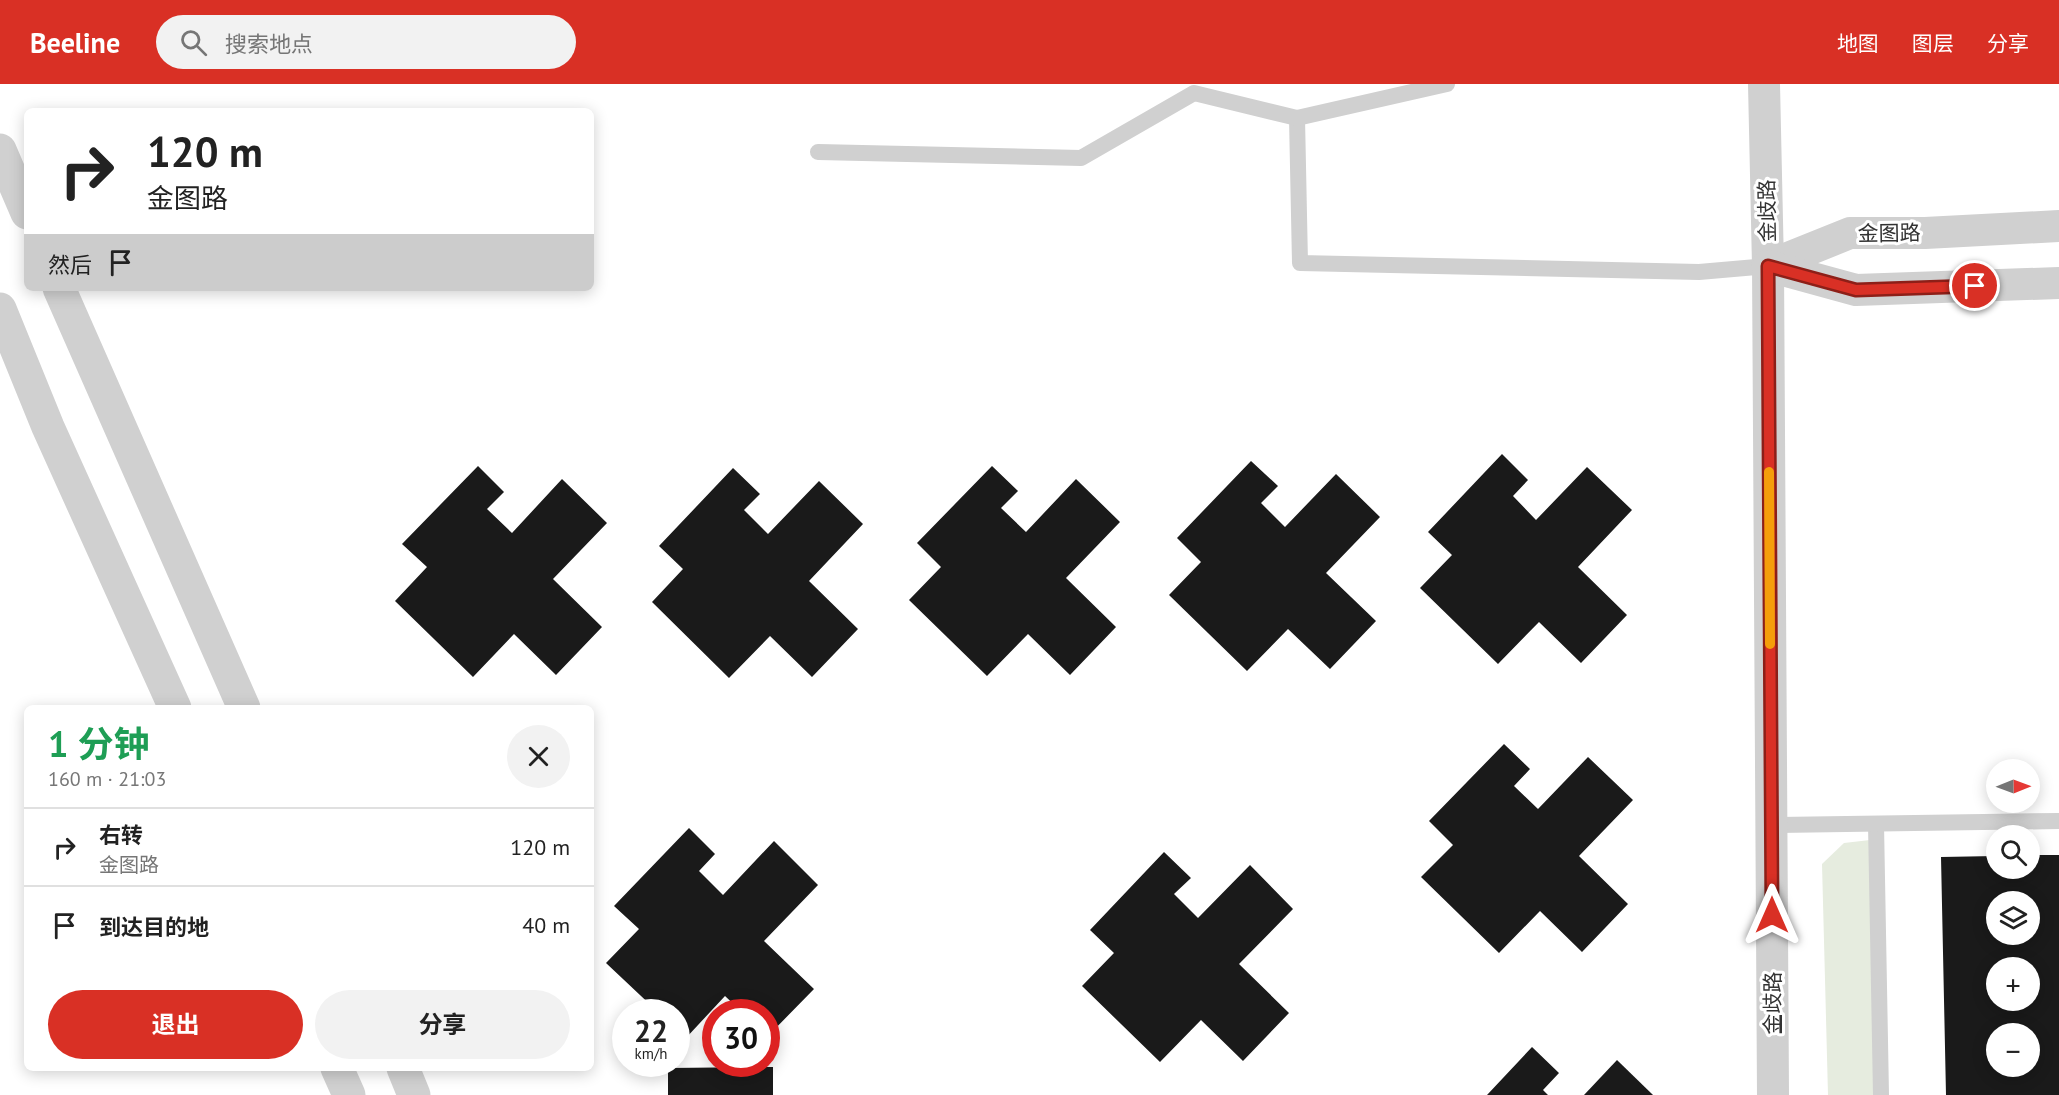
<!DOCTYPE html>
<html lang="zh">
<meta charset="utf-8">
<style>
body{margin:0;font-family:"PT Sans","Noto Sans SC",sans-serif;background:#f2f2f2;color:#222;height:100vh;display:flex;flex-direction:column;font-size:22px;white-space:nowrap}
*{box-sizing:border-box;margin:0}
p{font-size:20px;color:#767676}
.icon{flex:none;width:33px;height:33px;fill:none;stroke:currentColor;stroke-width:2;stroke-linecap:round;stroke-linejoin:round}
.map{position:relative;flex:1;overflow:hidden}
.drawer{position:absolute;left:24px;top:621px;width:570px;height:366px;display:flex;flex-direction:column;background:#fff;border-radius:9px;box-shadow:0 3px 15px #0003}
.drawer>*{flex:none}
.top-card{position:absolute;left:24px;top:24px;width:570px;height:183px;border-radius:9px;box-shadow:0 3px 15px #0003;background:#fff;color:#222;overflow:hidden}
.needle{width:39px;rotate:89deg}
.buttons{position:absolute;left:1986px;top:675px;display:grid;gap:12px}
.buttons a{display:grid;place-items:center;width:54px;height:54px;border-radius:50%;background:#fff;box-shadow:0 3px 15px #0003;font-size:30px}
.speed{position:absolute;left:612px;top:915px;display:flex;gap:12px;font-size:30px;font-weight:700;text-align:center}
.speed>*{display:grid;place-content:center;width:78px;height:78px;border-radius:50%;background:#fff;box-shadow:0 3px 15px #0003;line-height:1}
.speed small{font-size:15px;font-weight:400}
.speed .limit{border:9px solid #d22;background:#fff;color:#111}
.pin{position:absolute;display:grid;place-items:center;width:51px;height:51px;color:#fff;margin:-26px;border:3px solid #fff;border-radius:50%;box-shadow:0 2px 6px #0007}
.me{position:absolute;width:66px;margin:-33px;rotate:0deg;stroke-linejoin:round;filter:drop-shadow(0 0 4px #0008)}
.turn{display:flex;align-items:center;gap:21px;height:126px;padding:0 24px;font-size:27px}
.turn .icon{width:78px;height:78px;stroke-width:2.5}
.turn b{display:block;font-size:42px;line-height:51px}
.then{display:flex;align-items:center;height:57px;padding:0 24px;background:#0003;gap:12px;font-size:22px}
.round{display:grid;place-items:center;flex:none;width:63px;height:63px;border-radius:32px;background:#f2f2f2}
.headline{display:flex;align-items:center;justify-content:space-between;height:102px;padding:0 24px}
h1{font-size:36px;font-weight:700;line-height:45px;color:#1e9e55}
.primary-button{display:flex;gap:12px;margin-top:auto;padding:12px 24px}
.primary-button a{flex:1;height:69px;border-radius:36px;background:#d93025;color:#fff;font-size:24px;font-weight:700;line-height:69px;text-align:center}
.primary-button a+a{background:#f2f2f2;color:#222}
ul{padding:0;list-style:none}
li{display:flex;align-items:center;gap:18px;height:78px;padding:0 24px;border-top:2px solid #e0e0e0}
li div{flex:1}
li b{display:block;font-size:22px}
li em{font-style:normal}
header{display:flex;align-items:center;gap:36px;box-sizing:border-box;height:84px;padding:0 30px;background:#d93025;color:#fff}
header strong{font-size:28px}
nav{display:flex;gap:33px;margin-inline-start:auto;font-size:21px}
.search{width:420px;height:54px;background:#f2f2f2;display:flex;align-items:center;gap:15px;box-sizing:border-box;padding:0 21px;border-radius:33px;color:#767676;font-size:22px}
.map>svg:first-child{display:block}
</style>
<header>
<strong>Beeline</strong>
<div class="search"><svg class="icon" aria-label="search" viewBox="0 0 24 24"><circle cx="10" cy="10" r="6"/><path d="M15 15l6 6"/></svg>搜索地点</div>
<nav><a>地图</a><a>图层</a><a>分享</a></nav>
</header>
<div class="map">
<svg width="2059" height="1011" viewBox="0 0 2059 1011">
<rect width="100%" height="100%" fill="#fff"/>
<!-- green -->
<path fill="#e6ecdf" d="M 1870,756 L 1878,1011 L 1828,1011 L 1822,780 L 1844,759 Z"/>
<!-- building -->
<g fill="#1a1a1a" fill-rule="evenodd">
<path d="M 1502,370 L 1528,396 L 1513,412 L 1536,436 L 1587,383 L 1632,426 L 1578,483 L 1627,531 L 1581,579 L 1539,538 L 1498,580 L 1420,504 L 1452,471 L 1428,448 Z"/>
<path d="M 1251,377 L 1278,402 L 1261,419 L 1285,443 L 1336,390 L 1380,433 L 1326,489 L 1376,537 L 1330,585 L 1288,545 L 1247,587 L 1169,511 L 1201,478 L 1177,454 Z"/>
<path d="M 478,382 L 504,408 L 487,425 L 512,449 L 562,395 L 607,439 L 553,495 L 602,543 L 556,591 L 514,550 L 473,593 L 395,517 L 427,483 L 402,460 Z"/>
<path d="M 992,382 L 1018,407 L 1001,424 L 1026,448 L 1076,395 L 1120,438 L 1066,494 L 1116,543 L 1070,591 L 1028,550 L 987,592 L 909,516 L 941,483 L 917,459 Z"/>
<path d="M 733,384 L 760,410 L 744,426 L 768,450 L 819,397 L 863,440 L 809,497 L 858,545 L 812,593 L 770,552 L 729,594 L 652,518 L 683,485 L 659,462 Z"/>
<path d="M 1504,660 L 1530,685 L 1514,702 L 1538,725 L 1588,673 L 1633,716 L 1579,772 L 1628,820 L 1582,868 L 1540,827 L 1499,869 L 1421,793 L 1453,761 L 1429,737 Z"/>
<path d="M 689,744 L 715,770 L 699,787 L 723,811 L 774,757 L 818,801 L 764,857 L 814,905 L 766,954 L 766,928 L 742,928 L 725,912 L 685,955 L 676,947 L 676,928 L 658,928 L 606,879 L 639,845 L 614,822 Z"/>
<path d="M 1164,768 L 1191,794 L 1174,810 L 1198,834 L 1250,781 L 1293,825 L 1239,880 L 1289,929 L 1243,977 L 1201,936 L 1160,978 L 1082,902 L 1114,869 L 1090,846 Z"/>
<path d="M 2030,771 L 2059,771 L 2059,1011 L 1946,1011 L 1941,773 L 1996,772 L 1996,784 L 2030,784 ZM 1996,818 L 2030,818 L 2030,850 L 1996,850 ZM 1996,884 L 2030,884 L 2030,916 L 1996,916 ZM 1996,950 L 2030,950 L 2030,982 L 1996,982 Z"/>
<path d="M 1532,963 L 1559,989 L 1543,1006 L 1548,1011 L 1487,1011 Z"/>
<path d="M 1617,976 L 1653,1011 L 1584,1011 Z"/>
<path d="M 773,983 L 773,1011 L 668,1011 L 668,984 Z"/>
</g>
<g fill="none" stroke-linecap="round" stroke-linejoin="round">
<!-- service -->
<g stroke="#d0d0d0" stroke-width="16">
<path d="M 1297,34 L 1300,179 L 1699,188 L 1768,182"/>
<path d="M 818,68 L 1081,74 L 1194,9 L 1297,34 L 1447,0"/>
<path d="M 1876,740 L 1881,1011"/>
<path d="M 1771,741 L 2059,737"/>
</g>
<!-- minor -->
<g stroke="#d0d0d0" stroke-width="32">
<path d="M 1764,0 L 1768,182 L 1773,1011"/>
<path d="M 1768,182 L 1850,149 L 1925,149 L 2059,142"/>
<path d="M 1768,182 L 1856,206 L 2059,199"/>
</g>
<!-- tertiary -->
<g stroke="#d0d0d0" stroke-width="33">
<path d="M 0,66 L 27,129"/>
<path d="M 59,204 L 244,624"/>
<path d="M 0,225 L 48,343 L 175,624"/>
<path d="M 337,984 L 349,1011"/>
<path d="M 403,984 L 414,1011"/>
</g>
</g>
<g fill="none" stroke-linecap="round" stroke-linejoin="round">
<!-- route casing -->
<g stroke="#8d1f18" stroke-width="15">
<path id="route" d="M 1772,831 L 1768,182 L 1856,206 L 1975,202"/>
</g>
<!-- route -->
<use href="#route" stroke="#d93025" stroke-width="10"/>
<!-- slow -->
<path stroke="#f59e0b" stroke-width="10" d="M 1769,388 L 1770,560"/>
</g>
<g text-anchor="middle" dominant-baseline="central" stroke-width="6" stroke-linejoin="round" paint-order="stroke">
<!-- street labels -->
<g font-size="21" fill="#333" stroke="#fff">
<text transform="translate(1767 127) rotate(-91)">金歧路</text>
<text transform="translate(1889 149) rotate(-1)">金图路</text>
<text transform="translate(1772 919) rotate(-90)">金歧路</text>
</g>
</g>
</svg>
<div class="buttons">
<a><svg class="needle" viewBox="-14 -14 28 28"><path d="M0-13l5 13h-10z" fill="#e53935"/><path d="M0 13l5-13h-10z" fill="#767676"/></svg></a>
<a><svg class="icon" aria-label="search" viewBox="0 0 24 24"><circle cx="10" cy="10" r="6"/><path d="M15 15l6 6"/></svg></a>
<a><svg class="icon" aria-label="layers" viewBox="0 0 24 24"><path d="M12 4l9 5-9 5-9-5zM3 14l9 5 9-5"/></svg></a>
<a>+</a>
<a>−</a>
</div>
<div class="speed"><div>22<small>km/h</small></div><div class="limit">30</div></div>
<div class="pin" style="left:1975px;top:202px;background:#d93025"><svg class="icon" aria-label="arrive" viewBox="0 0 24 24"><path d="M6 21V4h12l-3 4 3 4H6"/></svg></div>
<svg class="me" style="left:1772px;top:831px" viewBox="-20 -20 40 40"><path d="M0-17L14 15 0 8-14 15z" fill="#d93025" stroke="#fff" stroke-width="4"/></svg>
<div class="top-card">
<div class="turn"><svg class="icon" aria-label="right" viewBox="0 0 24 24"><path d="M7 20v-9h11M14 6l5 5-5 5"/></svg><div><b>120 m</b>金图路</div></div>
<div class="then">然后<svg class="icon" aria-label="arrive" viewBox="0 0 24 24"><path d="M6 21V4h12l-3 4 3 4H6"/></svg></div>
</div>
<section class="drawer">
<div class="headline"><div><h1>1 分钟</h1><p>160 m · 21:03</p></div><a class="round"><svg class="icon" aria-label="close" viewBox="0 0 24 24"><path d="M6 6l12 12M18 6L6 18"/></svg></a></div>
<ul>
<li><svg class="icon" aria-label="right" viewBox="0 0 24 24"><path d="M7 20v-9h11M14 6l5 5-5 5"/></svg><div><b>右转</b><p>金图路</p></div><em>120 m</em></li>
<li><svg class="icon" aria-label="arrive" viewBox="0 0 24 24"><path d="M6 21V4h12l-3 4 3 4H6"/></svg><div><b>到达目的地</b></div><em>40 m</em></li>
</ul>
<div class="primary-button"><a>退出</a><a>分享</a></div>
</section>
</div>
